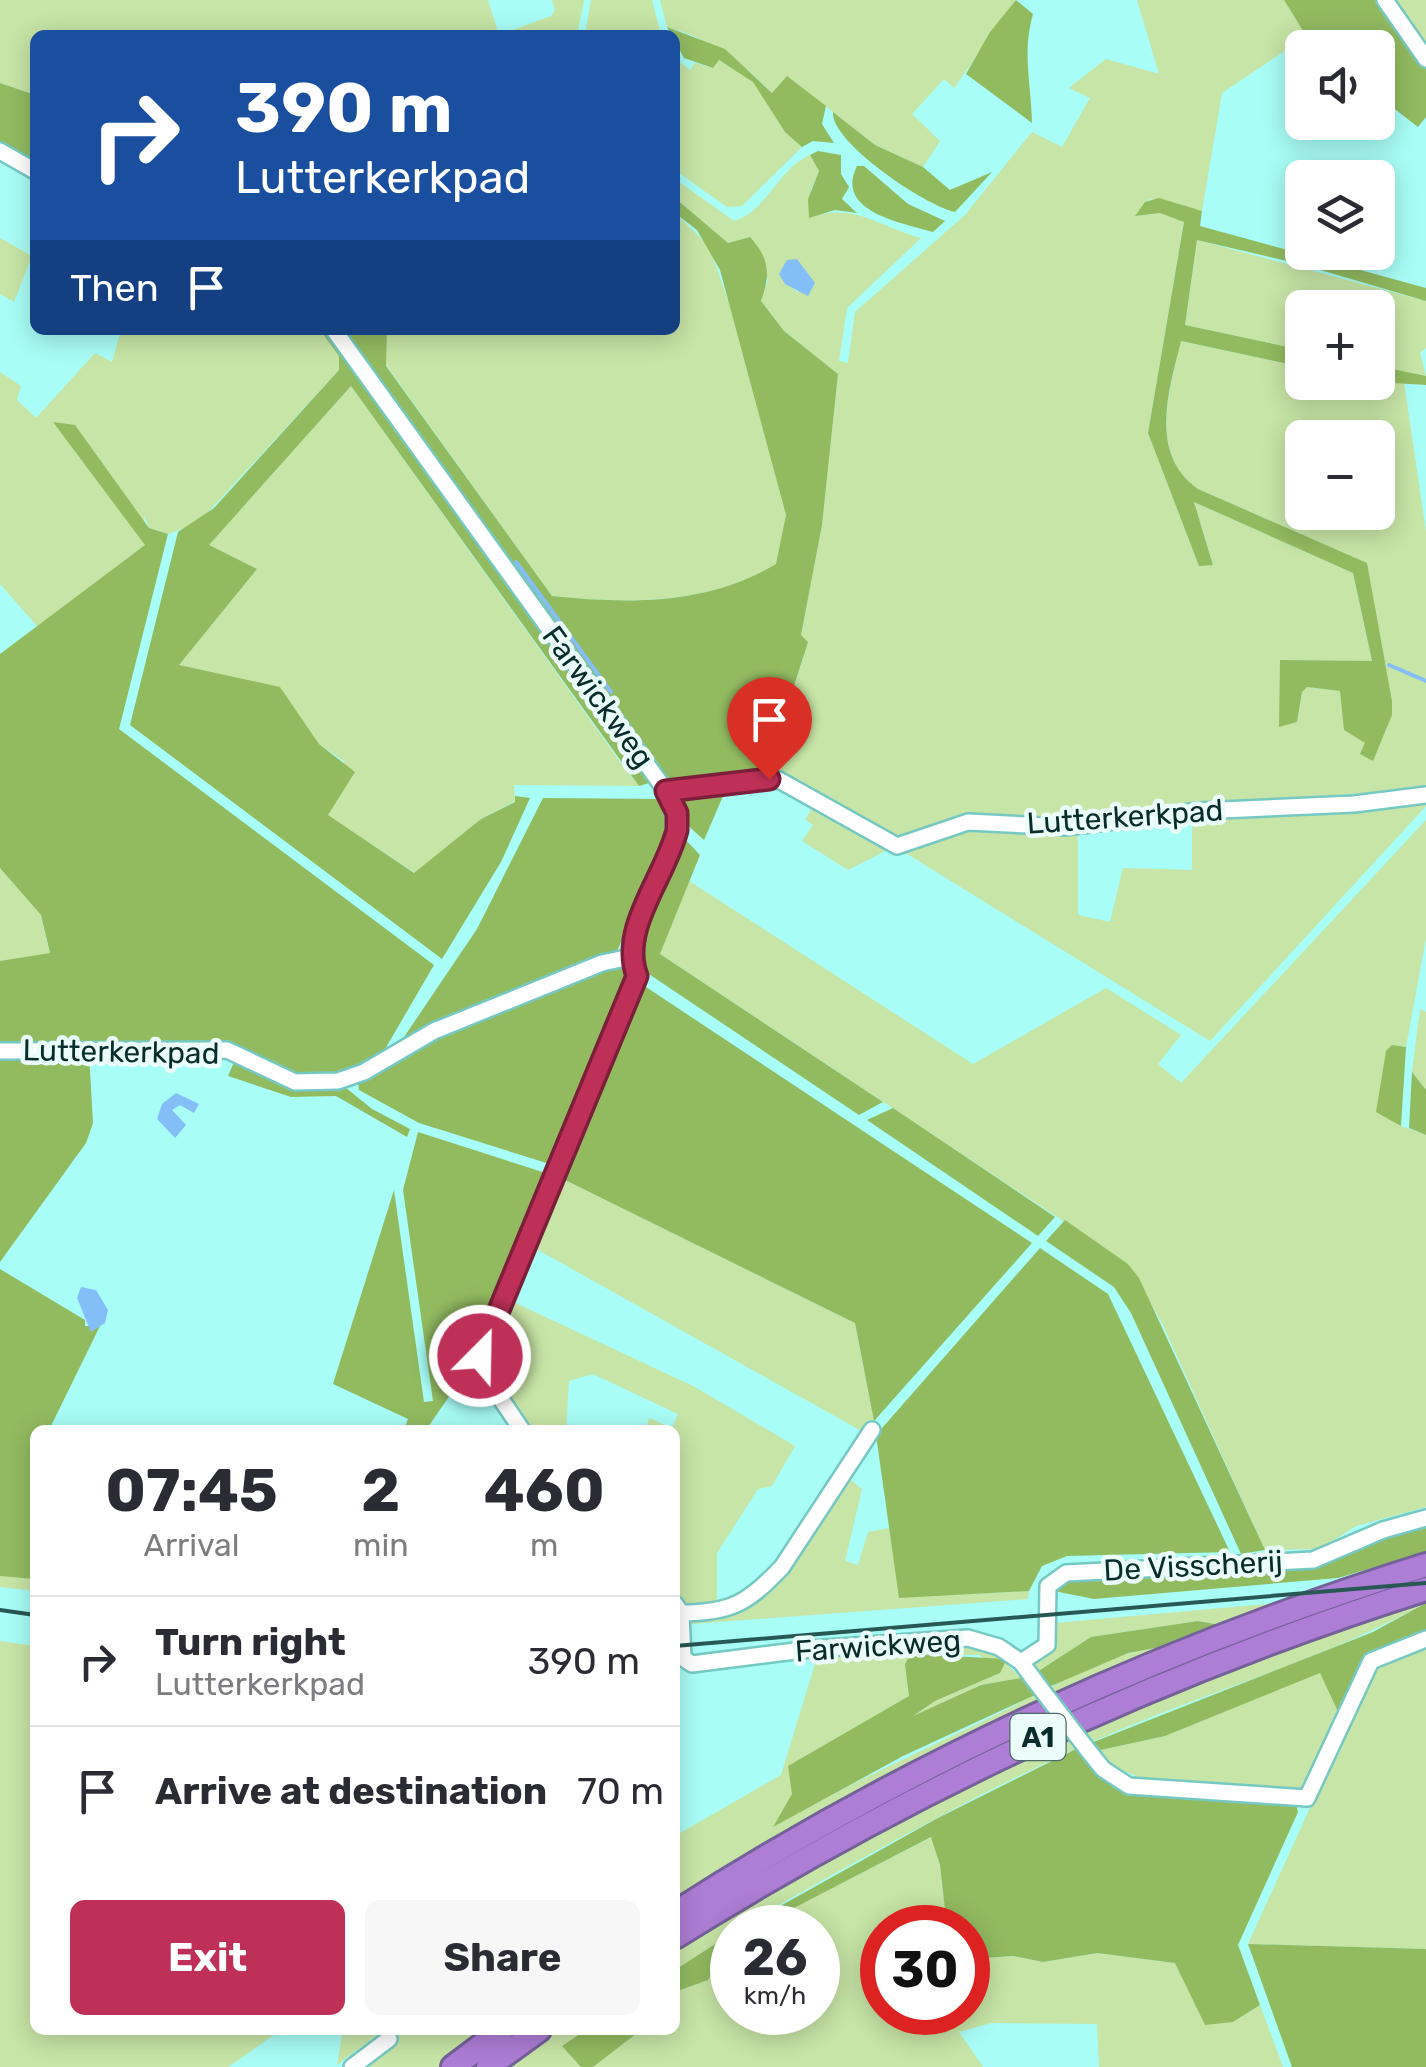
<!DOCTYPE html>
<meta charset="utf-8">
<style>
body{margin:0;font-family:Rubik,sans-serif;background:#f7f7f7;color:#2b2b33;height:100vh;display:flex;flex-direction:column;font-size:38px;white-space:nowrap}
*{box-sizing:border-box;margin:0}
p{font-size:32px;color:#7c7c81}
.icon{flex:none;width:55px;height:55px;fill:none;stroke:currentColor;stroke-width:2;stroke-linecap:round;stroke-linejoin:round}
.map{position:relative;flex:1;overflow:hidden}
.details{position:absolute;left:30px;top:1425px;width:650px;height:610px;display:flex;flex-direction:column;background:#fff;border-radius:15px;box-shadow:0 5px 25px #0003}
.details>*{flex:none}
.banner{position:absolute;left:30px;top:30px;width:650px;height:305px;border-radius:15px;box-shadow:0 5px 25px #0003;background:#1a4fa0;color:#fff;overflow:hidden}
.controls{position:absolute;left:1285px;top:30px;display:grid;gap:20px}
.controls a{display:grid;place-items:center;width:110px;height:110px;border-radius:15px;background:#fff;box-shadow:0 5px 25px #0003;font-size:50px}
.speed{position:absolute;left:710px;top:1905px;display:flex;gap:20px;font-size:50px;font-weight:700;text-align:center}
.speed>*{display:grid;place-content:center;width:130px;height:130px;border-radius:50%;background:#fff;box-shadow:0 5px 25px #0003;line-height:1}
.speed small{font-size:25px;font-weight:400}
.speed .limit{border:15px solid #d22;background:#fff;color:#111}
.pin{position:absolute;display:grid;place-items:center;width:85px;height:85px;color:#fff;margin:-102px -42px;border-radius:50% 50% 50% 0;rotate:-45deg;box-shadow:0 0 10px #0007}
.pin .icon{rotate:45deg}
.me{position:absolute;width:110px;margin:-55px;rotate:23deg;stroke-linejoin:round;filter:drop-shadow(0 0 8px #0008)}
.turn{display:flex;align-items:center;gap:35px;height:210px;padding:0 40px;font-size:45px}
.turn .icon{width:130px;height:130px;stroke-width:2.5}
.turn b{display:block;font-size:70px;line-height:85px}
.then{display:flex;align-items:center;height:95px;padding:0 40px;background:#0003;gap:20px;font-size:38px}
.eta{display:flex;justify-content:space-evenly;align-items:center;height:170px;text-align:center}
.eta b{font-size:60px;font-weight:700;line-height:70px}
.button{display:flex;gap:20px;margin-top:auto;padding:20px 40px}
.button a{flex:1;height:115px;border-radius:15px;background:#bf3059;color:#fff;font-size:40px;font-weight:700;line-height:115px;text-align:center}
.button a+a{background:#f7f7f7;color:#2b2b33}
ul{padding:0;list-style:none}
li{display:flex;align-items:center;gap:30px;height:130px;padding:0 40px;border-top:2px solid #e1e1e2}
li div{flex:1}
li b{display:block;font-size:38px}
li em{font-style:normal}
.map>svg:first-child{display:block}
</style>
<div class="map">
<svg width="1426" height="2067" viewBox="0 0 1426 2067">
<rect width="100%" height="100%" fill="#a8fdf6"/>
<!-- green -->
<g fill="#c7e5a6" fill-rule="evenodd">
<path d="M 0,0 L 488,0 L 499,35 L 551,16 L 555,10 L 552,0 L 584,0 L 577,35 L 35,35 L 35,95 L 0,83 Z"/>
<path d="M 591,0 L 652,0 L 661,35 L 585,35 Z"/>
<path d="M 660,0 L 1016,0 L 954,88 L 944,79 L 912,114 L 940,141 L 923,167 L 875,145 L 788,77 L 772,93 C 741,61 711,39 667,27 Z"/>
<path d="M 1137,0 L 1284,0 L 1307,36 L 1222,93 L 1202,211 L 1149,199 L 1137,216 L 1160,213 L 1184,221 L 1148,433 L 1199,566 L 1213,564 L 1194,502 L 1353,573 L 1372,662 L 1281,660 L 1297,723 L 1302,692 L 1307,687 L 1340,691 L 1345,730 L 1357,734 L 1386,731 L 1392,701 L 1366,563 L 1198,489 C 1147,453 1171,391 1180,341 L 1302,367 L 1302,382 L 1404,382 L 1426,532 L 1426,789 L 1200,804 L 1058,822 L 998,818 L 899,841 L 766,775 L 804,656 L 801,635 L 822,525 L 838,374 L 784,331 L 761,301 L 768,280 L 750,237 L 728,243 L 675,198 L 675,179 L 734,221 C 766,212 779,168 810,155 L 819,171 L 811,189 L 809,218 C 853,201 880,227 921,238 L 847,308 L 839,361 L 848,363 L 855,312 L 965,215 L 1032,132 L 1062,147 L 1090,98 L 1069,88 L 1106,59 L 1159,74 ZM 801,264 L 804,271 L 798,293 L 779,274 ZM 1302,438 L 1378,438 L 1378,512 L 1302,512 Z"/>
<path d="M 1390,0 L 1426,0 L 1426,50 Z"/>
<path d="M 675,58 L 690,70 L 695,63 L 713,68 L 718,60 C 732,68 748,75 759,88 C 775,108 782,130 802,147 L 742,206 L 727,207 L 675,170 Z"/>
<path d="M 675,213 L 709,246 L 731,309 L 786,515 L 777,564 C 707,605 630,604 552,596 L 384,362 L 387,330 L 675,330 Z"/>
<path d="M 0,238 L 32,256 L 14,302 L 0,294 Z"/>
<path d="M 1197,240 L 1426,301 L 1426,348 L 1420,353 L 1426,376 L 1378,366 L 1378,308 L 1302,308 L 1302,350 L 1185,325 Z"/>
<path d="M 121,330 L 320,330 L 339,356 L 339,370 L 198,523 L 168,534 L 149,528 L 144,515 L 145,545 L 38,627 L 0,584 L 0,372 L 21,386 L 17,400 L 36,418 L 95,353 L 112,362 Z"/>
<path d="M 351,386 L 621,763 L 639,786 L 514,785 L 515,801 L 481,819 L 415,873 L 327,815 L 344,761 L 319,744 L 280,688 L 179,665 L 257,569 L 208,546 Z"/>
<path d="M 1426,798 L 1426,806 L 1210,1041 L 904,852 L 962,828 L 1078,830 L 1078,915 L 1110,922 L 1123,868 L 1192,870 L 1192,815 Z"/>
<path d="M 815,804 L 887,850 L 848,870 L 802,841 L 813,825 L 805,819 Z"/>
<path d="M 1426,820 L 1426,938 L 1406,1047 L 1392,1045 L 1401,1126 L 1426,1135 L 1426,1507 L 1356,1526 L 1320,1549 L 1265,1550 L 1162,1323 L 1128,1264 L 660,954 L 689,881 L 973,1064 L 1106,988 L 1181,1035 L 1158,1064 L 1181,1083 Z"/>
<path d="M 0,868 L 41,915 L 50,954 L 0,961 Z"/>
<path d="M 1420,1009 L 1426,1012 L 1426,1090 L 1412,1072 Z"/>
<path d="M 561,1178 L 855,1323 L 874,1421 L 865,1433 L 531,1246 Z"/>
<path d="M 507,1299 L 695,1387 L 795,1446 L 772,1486 L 758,1489 L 717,1553 L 717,1609 L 688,1611 L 675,1600 L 675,1430 L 646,1430 L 649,1418 L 672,1428 L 678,1414 L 593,1374 L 569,1381 L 566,1430 L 529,1430 L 482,1360 Z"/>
<path d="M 847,1477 L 862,1489 L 845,1561 L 858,1565 L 868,1532 L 889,1528 L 900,1597 L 1029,1591 L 1028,1599 L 691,1624 L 686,1632 L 686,1619 L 745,1606 Z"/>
<path d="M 22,1575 L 35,1579 L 35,1591 L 0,1587 L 0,1576 Z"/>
<path d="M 1277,1603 L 1220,1625 L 1198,1621 L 1091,1637 L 1037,1672 L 1032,1667 L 1055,1623 Z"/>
<path d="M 1426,1603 C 1315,1664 1191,1696 1076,1749 C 961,1802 850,1864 741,1927 L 732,1928 L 732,1933 L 675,1970 L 675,1950 C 908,1799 1162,1687 1426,1603 Z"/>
<path d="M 0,1641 L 35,1646 L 35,2030 L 281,2030 L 228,2067 L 0,2067 Z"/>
<path d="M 944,1644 L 987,1645 L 1021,1678 L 981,1685 L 912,1717 L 935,1701 L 1000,1673 L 980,1655 L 911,1654 L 909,1696 L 789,1766 L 793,1794 L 774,1826 C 859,1777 948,1740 1035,1695 C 1078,1674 1123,1648 1171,1645 L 675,1904 L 675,1836 L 781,1775 L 818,1654 Z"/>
<path d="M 1426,1644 L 1426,1949 L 1248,1944 L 1372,1672 L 1376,1665 Z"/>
<path d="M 1320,1672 L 1340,1716 L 1307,1791 L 1139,1777 L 1114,1767 L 1096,1751 L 1165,1736 Z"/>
<path d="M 932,1837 L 940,1865 L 947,1927 L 882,1928 L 882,2012 L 968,2012 L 968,1959 L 1013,1956 L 1043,1962 L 1097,1953 L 1176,1963 L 1233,2022 L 1260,2005 L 1283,2067 L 1099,2067 L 1097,2024 L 991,2023 L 959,2032 L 983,2067 L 592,2067 L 641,2030 L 675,2030 L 675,1992 L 708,1980 L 715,1968 L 732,1969 L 732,2012 L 818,2012 L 818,1928 L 755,1927 Z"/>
<path d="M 343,2030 L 490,2030 L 442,2067 L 358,2067 L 388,2042 L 380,2033 L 337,2065 Z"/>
<path d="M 557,2030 L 586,2030 L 563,2046 L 581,2067 L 506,2067 Z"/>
</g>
<!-- forest -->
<g fill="#92bb60">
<path d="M 1016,0 L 1033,14 C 1022,53 1031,82 1032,123 L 966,74 L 990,32 Z"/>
<path d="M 1284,0 L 1379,0 L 1426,66 L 1426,117 L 1418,127 L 1378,96 L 1378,48 L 1313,47 Z"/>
<path d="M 667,27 L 725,49 L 772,93 L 787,76 L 826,106 L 822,124 L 834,143 L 813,141 L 802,147 L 785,132 L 753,82 L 719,60 L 713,68 L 684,58 Z"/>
<path d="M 0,83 L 35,95 L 35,165 L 0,145 Z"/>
<path d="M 833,112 L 875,145 L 923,167 L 950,190 L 992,172 L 955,212 C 926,206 830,142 833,112 Z"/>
<path d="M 818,151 L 841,155 L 841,174 L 849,187 L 842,199 L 857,213 L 835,210 L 809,218 L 808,199 L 819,171 L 810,155 Z"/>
<path d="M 857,166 L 864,166 L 908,204 L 945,221 L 933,232 C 903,223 834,212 857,166 Z"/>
<path d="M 675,198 L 728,243 L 750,237 C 769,258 771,274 761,301 L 784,331 L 838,374 L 822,525 L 801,635 L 808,642 L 766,775 L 669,787 L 343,330 L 387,330 L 386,366 L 552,596 C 630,604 707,605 776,564 L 786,515 L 720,270 L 697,230 L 675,213 Z"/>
<path d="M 1159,198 L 1202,211 L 1200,226 L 1426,288 L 1426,301 L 1300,264 L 1197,240 L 1185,325 L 1302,350 L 1302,367 L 1181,341 C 1169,390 1148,454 1198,489 L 1367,563 L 1392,701 L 1392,715 L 1373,761 L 1360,754 L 1365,743 L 1344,730 L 1340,691 L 1307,687 L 1302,692 L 1297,722 L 1279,727 L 1280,660 L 1372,661 L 1353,573 L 1194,502 L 1213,565 L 1199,566 L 1148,433 L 1184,222 L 1160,213 L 1135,216 L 1145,202 Z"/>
<path d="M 320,330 L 331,330 L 651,775 L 649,783 L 639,786 L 351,386 L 209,545 L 257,569 L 179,665 L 280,687 L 319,744 L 355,772 L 328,815 L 414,873 L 481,819 L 515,802 L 515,796 L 530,798 L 501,862 L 442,959 L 130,725 L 178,532 L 214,508 L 339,370 L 339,356 Z"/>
<path d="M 1378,366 L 1426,376 L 1426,385 L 1378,382 Z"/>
<path d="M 53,422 L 75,425 L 149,528 L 168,534 L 119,729 L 434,965 L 381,1056 L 353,1073 L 295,1073 L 242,1053 L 0,1048 L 0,961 L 50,953 L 41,915 L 0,868 L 0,654 L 145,545 Z"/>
<path d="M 727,787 L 704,840 L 685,823 L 678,800 Z"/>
<path d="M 543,798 L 665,799 L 670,830 L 617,951 L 400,1043 L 477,929 Z"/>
<path d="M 680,834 L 700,855 L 660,954 L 883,1102 L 859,1115 L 625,958 Z"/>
<path d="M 614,964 L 634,976 L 556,1166 L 419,1123 L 359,1090 L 358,1081 L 423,1041 Z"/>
<path d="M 643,985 L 1032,1243 L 874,1421 L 855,1323 L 561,1178 Z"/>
<path d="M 1392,1045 L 1406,1047 L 1401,1126 L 1376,1112 L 1386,1051 Z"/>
<path d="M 89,1054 L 93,1123 L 86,1143 L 0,1262 L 0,1057 Z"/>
<path d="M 235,1060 L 293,1088 L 340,1083 L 372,1109 L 410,1129 L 407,1137 L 336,1096 L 291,1097 L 228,1076 Z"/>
<path d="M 1412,1072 L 1426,1090 L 1426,1135 L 1409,1128 Z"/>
<path d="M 893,1108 L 1055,1217 L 1038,1236 L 867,1120 Z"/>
<path d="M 418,1132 L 552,1175 L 472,1363 L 426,1430 L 404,1430 L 408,1419 L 333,1384 L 394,1190 L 424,1402 L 433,1401 L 403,1190 Z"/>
<path d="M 1065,1220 L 1128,1264 L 1139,1278 L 1265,1550 L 1241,1554 L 1131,1313 L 1114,1287 L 1046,1241 Z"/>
<path d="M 1040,1248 L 1108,1294 L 1230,1552 L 1067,1556 L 1042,1566 L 1029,1591 L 899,1598 L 876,1435 Z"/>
<path d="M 0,1269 L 85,1320 L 85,1326 L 100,1326 L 49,1430 L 35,1430 L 35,1579 L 0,1576 Z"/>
<path d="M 1426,1523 L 1426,1552 L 1338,1578 L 1094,1599 L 1054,1591 L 1074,1576 L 1315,1564 L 1379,1536 Z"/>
<path d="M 1426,1603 L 1426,1632 L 1375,1652 L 1340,1716 L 1320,1673 L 1165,1736 L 1096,1751 L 1091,1743 L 1373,1632 Z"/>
<path d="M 1198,1621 L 1220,1625 L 1171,1645 L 1128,1653 L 1049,1687 L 1037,1672 L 1091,1637 Z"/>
<path d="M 911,1654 L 1007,1659 L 1000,1673 L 935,1701 L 913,1716 L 981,1685 L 1021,1678 L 1035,1695 L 903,1756 L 773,1827 L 792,1794 L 788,1766 L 909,1696 L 905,1664 Z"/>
<path d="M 1078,1748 L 1110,1782 L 1296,1804 L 1298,1812 L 1238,1945 L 1260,2005 L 1233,2022 L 1205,2025 L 1175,1963 L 1097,1953 L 1043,1962 L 1013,1956 L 968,1959 L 968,1928 L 947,1927 L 940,1865 L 931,1837 L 757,1927 L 741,1928 L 936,1819 Z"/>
<path d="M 732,1933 L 732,1969 L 716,1968 L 708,1980 L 675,1992 L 675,1970 Z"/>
<path d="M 1248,1944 L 1426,1949 L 1426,2067 L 1292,2067 Z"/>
<path d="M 586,2030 L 641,2030 L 593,2067 L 581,2067 L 562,2046 Z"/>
</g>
<!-- water -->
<g fill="#84bef7">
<path d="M 797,259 L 815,283 L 808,296 L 785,284 L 779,274 L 787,260 Z"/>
<path d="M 176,1093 L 199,1104 L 194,1113 L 180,1105 L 172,1110 L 186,1125 L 175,1138 L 157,1119 L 162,1104 Z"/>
<path d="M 81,1287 L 96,1290 L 108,1310 L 105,1323 L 91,1332 L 77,1298 Z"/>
</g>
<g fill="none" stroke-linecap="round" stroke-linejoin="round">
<!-- stream -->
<g stroke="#84bef7" stroke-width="4">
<path d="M 516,562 L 611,692"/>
<path d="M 1389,665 L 1426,681"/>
</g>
<!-- minor casing -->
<g stroke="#75c9c2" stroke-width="20">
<g id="minor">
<path d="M 1385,0 L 1426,59"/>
<path d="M 0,151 L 35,171"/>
<path d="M 334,330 L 666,791 C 701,862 612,911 637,976 L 480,1355 L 484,1374 L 522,1430"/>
<path d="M 666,791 L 779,780 L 897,846 L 968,822 L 1065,827 L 1199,811 L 1354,804 L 1426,795"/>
<path d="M 0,1051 L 227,1050 L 295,1082 L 338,1081 L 364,1072 L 434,1031 L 602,963 L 630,957"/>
<path d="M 675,1604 L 681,1613 L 683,1658 L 692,1664 L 811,1649 L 968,1638 L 999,1647 L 1021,1662 L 1035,1681"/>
<path d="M 681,1613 C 731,1613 748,1603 782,1567 L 872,1430"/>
<path d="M 1021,1662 L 1047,1645 L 1048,1586 L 1066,1573 L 1313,1560 L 1383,1530 L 1426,1518"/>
<path d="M 1087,1749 L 1103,1769 L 1129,1786 L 1307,1798 L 1371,1661 L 1426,1639"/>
<path d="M 352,2067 L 389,2039"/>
</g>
</g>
<!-- highway casing -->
<g stroke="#746199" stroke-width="28">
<g id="highway">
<path d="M 675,1913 C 907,1764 1163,1647 1426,1565"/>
<path d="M 675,1937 C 910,1790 1161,1673 1426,1589"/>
<path d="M 453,2067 L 502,2030"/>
<path d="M 488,2067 L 539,2030"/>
</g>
</g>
<!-- minor -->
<use href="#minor" stroke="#fff" stroke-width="15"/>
<!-- highway -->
<use href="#highway" stroke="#ae7dd5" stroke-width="22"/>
<!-- rail -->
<g stroke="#285754" stroke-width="4">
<path d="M 0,1610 L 35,1615"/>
<path d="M 675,1646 L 1426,1583"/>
</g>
<!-- minor-bridge casing -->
<g stroke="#75c9c2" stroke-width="20" stroke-linecap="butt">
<path id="minor-bridge" d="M 1035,1681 L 1087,1749"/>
</g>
<!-- minor-bridge -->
<use href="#minor-bridge" stroke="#fff" stroke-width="15"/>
</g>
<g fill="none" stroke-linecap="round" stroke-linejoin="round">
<!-- route casing -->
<g stroke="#7c1f3a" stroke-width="25">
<path id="route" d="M 480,1356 L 637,976 C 619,928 666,876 677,830 L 677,813 L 666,791 L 769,779"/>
</g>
<!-- route -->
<use href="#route" stroke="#bf3059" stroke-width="18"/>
</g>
<g text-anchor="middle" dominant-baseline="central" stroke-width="9" stroke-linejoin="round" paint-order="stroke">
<!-- shield labels -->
<rect fill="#ecfcfa" stroke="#4c6a68" stroke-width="2.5" x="1010.5" y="1714" width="55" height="46" rx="8"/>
<g font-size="28" font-weight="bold" fill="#072c2a">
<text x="1038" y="1737">A1</text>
</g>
<!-- street labels -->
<g font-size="30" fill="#072c2a" stroke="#ecfcfa">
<text transform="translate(598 697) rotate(54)">Farwickweg</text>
<text transform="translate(1125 817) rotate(-4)">Lutterkerkpad</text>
<text transform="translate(121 1052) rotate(1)">Lutterkerkpad</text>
<text transform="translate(1193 1566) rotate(-3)">De Visscherij</text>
<text transform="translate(878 1646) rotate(-4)">Farwickweg</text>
</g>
</g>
</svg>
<div class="controls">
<a><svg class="icon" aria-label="sound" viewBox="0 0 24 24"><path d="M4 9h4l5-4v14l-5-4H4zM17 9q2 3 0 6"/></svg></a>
<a><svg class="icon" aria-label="layers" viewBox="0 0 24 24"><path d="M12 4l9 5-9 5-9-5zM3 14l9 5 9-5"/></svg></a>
<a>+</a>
<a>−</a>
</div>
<div class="speed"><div>26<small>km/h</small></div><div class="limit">30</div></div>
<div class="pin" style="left:769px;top:779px;background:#d93025"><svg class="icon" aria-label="arrive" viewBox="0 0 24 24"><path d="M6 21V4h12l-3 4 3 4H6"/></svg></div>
<svg class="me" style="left:480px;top:1356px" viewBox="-20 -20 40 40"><circle r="17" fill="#bf3059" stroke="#fff" stroke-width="3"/><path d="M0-11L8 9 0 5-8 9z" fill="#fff"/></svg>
<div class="banner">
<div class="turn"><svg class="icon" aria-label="right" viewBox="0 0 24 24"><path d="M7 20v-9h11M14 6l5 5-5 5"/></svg><div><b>390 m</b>Lutterkerkpad</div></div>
<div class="then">Then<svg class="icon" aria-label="arrive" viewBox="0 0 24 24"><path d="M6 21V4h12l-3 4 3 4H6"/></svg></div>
</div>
<section class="details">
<div class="eta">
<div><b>07:45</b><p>Arrival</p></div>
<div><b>2</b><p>min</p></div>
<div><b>460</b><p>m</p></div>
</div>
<ul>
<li><svg class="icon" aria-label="right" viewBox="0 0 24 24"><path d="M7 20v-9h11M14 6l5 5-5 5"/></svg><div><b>Turn right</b><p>Lutterkerkpad</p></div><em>390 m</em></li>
<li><svg class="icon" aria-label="arrive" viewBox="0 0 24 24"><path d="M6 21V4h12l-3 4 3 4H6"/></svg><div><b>Arrive at destination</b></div><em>70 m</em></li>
</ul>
<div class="button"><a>Exit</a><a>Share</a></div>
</section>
</div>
